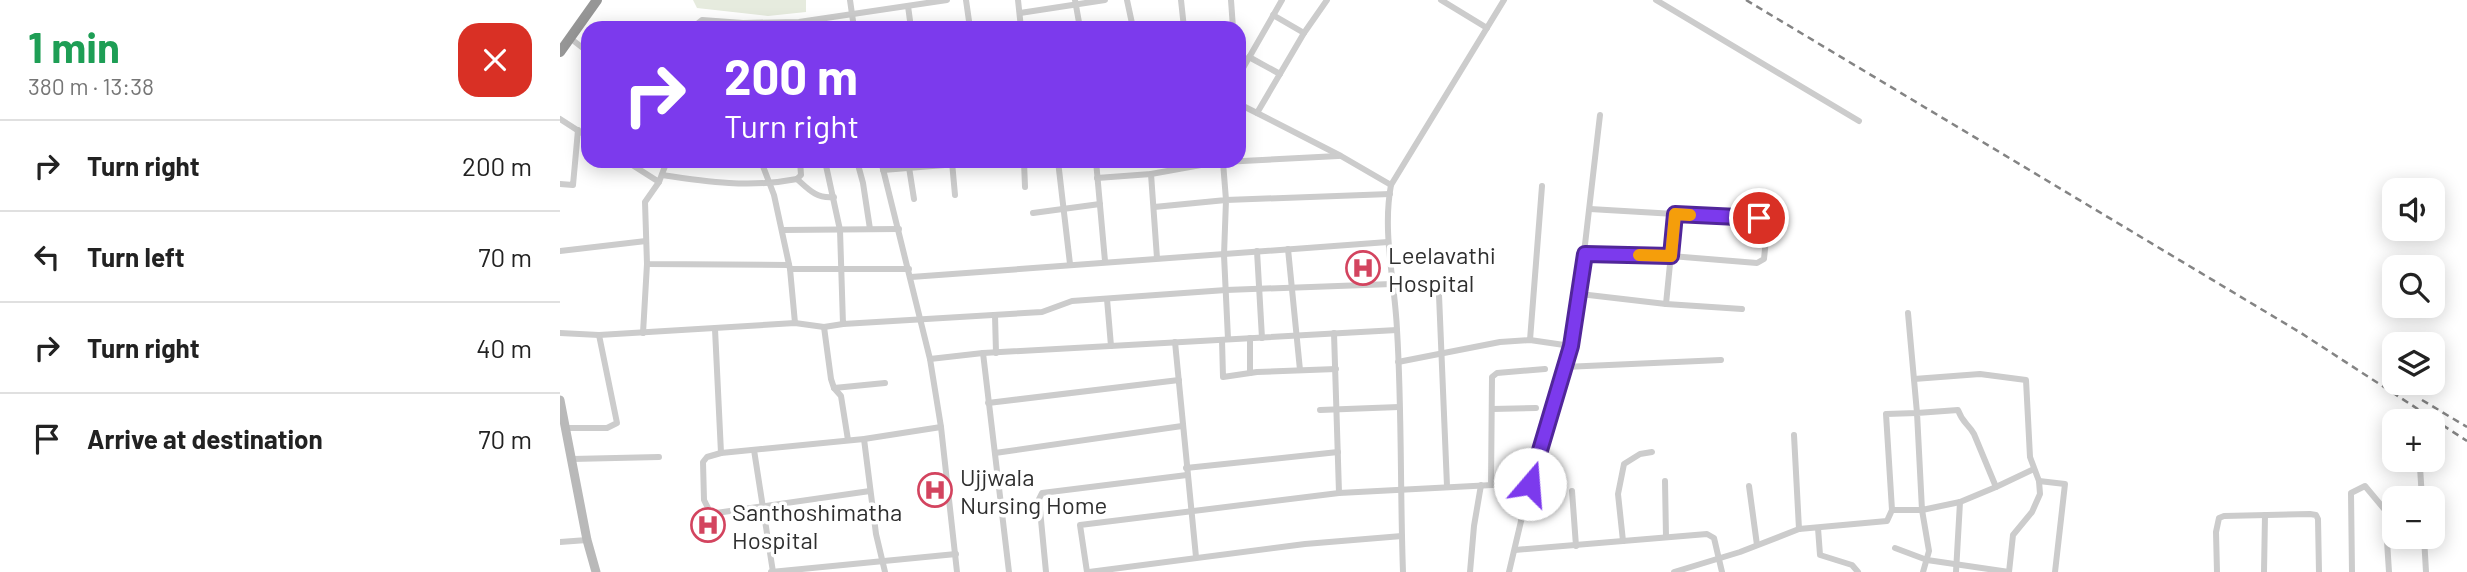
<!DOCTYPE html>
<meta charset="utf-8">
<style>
body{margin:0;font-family:Barlow,sans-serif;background:#f6f6f6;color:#222;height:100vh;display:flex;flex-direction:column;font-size:26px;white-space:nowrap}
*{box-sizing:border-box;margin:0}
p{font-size:23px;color:#767676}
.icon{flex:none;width:38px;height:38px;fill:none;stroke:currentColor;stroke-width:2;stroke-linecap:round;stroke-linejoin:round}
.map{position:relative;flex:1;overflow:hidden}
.sheet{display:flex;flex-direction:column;background:#fff;width:560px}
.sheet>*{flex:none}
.guide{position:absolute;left:21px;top:21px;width:665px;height:147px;border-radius:21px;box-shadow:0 4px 18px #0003;background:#7c3aed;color:#fff;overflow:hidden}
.fabs{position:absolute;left:1822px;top:178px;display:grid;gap:14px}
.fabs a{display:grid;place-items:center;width:63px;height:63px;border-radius:14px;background:#fff;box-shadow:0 4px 18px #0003;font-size:35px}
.pin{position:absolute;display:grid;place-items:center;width:60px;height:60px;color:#fff;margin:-30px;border:4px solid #fff;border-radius:50%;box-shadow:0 2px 7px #0007}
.me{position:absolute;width:77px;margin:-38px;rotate:18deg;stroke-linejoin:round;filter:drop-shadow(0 0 5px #0008)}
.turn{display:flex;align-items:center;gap:24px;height:147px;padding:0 28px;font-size:32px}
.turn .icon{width:91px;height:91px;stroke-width:2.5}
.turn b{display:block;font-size:49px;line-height:60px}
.round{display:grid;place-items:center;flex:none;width:74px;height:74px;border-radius:21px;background:#f6f6f6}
.overview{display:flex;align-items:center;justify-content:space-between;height:119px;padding:0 28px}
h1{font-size:42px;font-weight:700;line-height:52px;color:#1e9e55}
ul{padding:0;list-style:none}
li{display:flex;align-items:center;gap:21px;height:91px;padding:0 28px;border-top:2px solid #e0e0e0}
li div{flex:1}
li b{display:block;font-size:26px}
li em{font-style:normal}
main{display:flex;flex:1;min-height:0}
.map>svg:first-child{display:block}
</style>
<main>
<section class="sheet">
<div class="overview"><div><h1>1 min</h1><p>380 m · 13:38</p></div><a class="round" style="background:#d93025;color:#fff"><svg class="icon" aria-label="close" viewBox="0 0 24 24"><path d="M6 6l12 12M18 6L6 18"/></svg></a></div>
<ul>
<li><svg class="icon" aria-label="right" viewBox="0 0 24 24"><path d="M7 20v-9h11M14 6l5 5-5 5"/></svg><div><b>Turn right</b></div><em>200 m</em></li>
<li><svg class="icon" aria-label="left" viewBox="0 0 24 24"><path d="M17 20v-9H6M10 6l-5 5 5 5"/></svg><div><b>Turn left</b></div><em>70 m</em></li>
<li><svg class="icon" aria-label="right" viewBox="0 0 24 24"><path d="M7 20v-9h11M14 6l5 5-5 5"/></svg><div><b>Turn right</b></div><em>40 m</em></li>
<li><svg class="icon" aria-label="arrive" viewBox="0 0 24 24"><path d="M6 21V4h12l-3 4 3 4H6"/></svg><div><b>Arrive at destination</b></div><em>70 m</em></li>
</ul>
</section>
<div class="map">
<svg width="1907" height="572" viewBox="0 0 1907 572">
<rect width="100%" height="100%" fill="#fff"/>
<!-- green -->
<path fill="#e6ebde" d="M 133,0 L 246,0 L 246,12 L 208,16 L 137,8 Z"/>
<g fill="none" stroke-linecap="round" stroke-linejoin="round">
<!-- street -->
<g stroke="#ccc" stroke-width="6">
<path d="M 290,0 L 294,28"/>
<path d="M 406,0 L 410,28"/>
<path d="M 458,0 L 461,28"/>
<path d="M 515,0 L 520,28"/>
<path d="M 567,0 L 573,28"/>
<path d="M 621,0 L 624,28"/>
<path d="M 671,0 L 673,28"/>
<path d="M 767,0 L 744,33 L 697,113 L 781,156 L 831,185"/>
<path d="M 881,0 L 927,28"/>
<path d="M 1096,0 L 1299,121"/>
<path d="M 348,6 L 351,28"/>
<path d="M 460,13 L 545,0"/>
<path d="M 713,15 L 744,33"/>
<path d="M 132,28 L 142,20 L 183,23 L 239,22 L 387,0"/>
<path d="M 10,38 L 28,52"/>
<path d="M 689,57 L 720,74"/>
<path d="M 679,75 L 722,0"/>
<path d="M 679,104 L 697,113"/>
<path d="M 0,119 L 28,137"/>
<path d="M 66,161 L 99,182 L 107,161"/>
<path d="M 201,161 L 214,195 L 230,269 L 349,269"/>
<path d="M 265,161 L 280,230 L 283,324 L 482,312 L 512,301 L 666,290 L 832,284"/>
<path d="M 297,161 L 303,183 L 310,229"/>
<path d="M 321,161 L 370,359 L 381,427 L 397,572"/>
<path d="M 348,161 L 354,199"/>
<path d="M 464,161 L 465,187"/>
<path d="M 498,161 L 510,264"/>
<path d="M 536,161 L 545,261"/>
<path d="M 392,162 L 395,195"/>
<path d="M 323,170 L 434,161"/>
<path d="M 591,174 L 597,258"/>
<path d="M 102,175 C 147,182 191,188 237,179"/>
<path d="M 537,178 L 591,174 L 663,161"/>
<path d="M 237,179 C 249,190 257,199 274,197"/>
<path d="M 237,179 L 241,175 L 240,161"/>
<path d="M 99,182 L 85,202 L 87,264 L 229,265"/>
<path d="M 0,184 L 13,185 L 18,130"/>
<path d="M 594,207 L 666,200 L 663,162 L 778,156"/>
<path d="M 1030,209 L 1115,214"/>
<path d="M 473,213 L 540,204"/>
<path d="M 222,230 L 339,229"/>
<path d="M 728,249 L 740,370"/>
<path d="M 0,251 L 86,241"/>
<path d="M 697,251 L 702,338"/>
<path d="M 1025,254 L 1111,256 L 1197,263 L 1204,259 L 1207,229 L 1203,220 L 1115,214 L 1106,304"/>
<path d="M 230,269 L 235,323"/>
<path d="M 351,277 L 828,242"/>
<path d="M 1020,294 L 1106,304 L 1182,309"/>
<path d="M 879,295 L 887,486"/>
<path d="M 547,299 L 551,346"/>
<path d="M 435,315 L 436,353"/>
<path d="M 264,327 L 271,379 L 274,388 L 281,396 L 288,440"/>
<path d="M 155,329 L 161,453"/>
<path d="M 0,333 L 39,335 L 235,323 L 264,327 L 283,324"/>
<path d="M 83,333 L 87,264"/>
<path d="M 774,333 L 779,493"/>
<path d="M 668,339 L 664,255 L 666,200 L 830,194"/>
<path d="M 662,340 L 663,377 L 697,372 L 776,369"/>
<path d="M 970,340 L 982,186"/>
<path d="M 615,342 L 636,557"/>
<path d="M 423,353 L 449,572"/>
<path d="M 370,359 L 423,353 L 837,330"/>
<path d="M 838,362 L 940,342 L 970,340 L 1011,346"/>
<path d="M 1004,367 L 1161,360"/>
<path d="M 690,373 L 690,338"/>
<path d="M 1354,379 L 1420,374 L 1466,380 L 1470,457 L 1479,481 L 1480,494 L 1472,512 L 1453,535 L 1449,572"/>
<path d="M 274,388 L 325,383"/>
<path d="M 428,403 L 619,380"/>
<path d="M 932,409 L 976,408"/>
<path d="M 760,410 L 839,407"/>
<path d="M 1398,410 C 1403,424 1408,423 1414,434 L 1436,487 L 1400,502 L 1362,510 L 1357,413 Z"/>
<path d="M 6,428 L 47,428 L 57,423 L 39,335"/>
<path d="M 1234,435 L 1239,529"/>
<path d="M 304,439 L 316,534 L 325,572"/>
<path d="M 194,450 L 213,572"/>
<path d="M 1872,450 L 1878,442"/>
<path d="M 435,453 L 622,426"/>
<path d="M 12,459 L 99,457"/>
<path d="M 626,468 L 778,452"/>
<path d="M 1105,481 L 1106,537"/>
<path d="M 1479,481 L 1505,484 L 1495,572"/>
<path d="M 931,484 L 932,377 L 937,373 L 985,369"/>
<path d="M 1189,486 L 1197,545"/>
<path d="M 1436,487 L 1474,469"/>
<path d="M 310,491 L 156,513 L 150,512 L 144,500 L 143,462 L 147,457 L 161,453 L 304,439 L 381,427"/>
<path d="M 1012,491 L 1016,546"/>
<path d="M 1862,499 L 1860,467 L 1865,460"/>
<path d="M 1332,510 L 1362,510 L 1369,551 L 1363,572"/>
<path d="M 1258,528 L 1260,555 L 1292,565 L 1298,572"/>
<path d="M 1864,537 L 1866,572"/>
<path d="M 1063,541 L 1058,494 L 1064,464 L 1080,454 L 1092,452"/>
<path d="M 0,542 L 27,540"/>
<path d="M 1335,548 L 1367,560 L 1449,572"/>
<path d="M 955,550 L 1147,534 L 1154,538 L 1162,572"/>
<path d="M 211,572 L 396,554"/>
<path d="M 486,572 L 479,499 L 482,493 L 627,475"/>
<path d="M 527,572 L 520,525 L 779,493 L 970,483"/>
<path d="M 529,572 L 745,544 L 842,536"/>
<path d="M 843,572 C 840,491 842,410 837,330 C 835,282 822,233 831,185 L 944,0"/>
<path d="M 910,572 L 914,526 L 921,485"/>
<path d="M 949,572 L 970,483 L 984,440 L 1016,322 L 1040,115"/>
<path d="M 1114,572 L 1180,552 L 1239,529 L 1327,521 L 1332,510 L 1326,414 L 1357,413 L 1348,313"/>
<path d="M 1396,572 L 1400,502"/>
<path d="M 1657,572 L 1656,532 L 1659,518 L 1664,516 L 1750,514 L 1756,515 L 1758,519 L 1759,572"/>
<path d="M 1704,572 L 1705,515"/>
<path d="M 1792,572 L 1791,493 L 1805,486 L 1825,510 L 1829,572"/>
</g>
<!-- secondary -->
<path stroke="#b9b9b9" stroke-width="9" d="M 0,400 L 27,540 L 36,572"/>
<!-- highway -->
<path stroke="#969696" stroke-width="10" d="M 0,52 L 37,0"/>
<!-- rail -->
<g stroke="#848484" stroke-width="2.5" stroke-dasharray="7 5" stroke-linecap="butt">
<path d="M 1186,0 L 1741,333 L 1907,441"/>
<path d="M 1862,400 L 1907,427"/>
</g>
</g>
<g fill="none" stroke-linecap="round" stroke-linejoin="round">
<!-- route casing -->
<g stroke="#51269a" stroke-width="18">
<path id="route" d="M 970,484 L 1011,346 L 1025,254 L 1111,256 L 1115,214 L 1199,218"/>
</g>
<!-- route -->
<use href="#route" stroke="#7c3aed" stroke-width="12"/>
<!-- slow -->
<path stroke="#f59e0b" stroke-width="12" d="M 1079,255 L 1111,256 L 1115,214 L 1130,215"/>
</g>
<!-- icons -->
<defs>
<g id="hospital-ring" transform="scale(1.75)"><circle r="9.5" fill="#fff" stroke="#d3445f" stroke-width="1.5"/><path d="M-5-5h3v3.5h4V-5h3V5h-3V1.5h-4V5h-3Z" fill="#d3445f"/></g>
</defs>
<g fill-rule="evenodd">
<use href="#hospital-ring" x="803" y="268"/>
<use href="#hospital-ring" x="375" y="490"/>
<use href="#hospital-ring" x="148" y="525"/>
</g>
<g text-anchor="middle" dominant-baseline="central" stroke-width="7" stroke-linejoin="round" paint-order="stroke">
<!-- poi labels -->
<g font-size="24" fill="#2f2f2f" stroke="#fff" text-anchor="start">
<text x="828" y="254">Leelavathi<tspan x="828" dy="28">Hospital</tspan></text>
<text x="400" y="476">Ujjwala<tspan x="400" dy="28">Nursing Home</tspan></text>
<text x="172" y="511">Santhoshimatha<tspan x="172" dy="28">Hospital</tspan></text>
</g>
</g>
</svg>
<div class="fabs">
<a><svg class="icon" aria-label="sound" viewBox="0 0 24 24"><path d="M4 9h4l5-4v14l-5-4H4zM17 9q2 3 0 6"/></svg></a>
<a><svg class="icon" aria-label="search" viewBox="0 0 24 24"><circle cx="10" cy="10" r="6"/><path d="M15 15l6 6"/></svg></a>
<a><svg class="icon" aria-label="layers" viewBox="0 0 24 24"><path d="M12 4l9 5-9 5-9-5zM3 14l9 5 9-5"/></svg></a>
<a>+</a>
<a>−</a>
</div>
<div class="pin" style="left:1199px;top:218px;background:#d93025"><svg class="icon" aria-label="arrive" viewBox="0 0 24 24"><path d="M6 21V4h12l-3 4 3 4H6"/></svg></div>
<svg class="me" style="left:970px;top:484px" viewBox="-20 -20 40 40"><circle r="19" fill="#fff"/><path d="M0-13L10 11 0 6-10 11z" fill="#7c3aed"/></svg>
<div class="guide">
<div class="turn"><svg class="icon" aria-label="right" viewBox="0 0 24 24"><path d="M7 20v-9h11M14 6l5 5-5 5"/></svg><div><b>200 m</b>Turn right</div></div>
</div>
</div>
</main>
